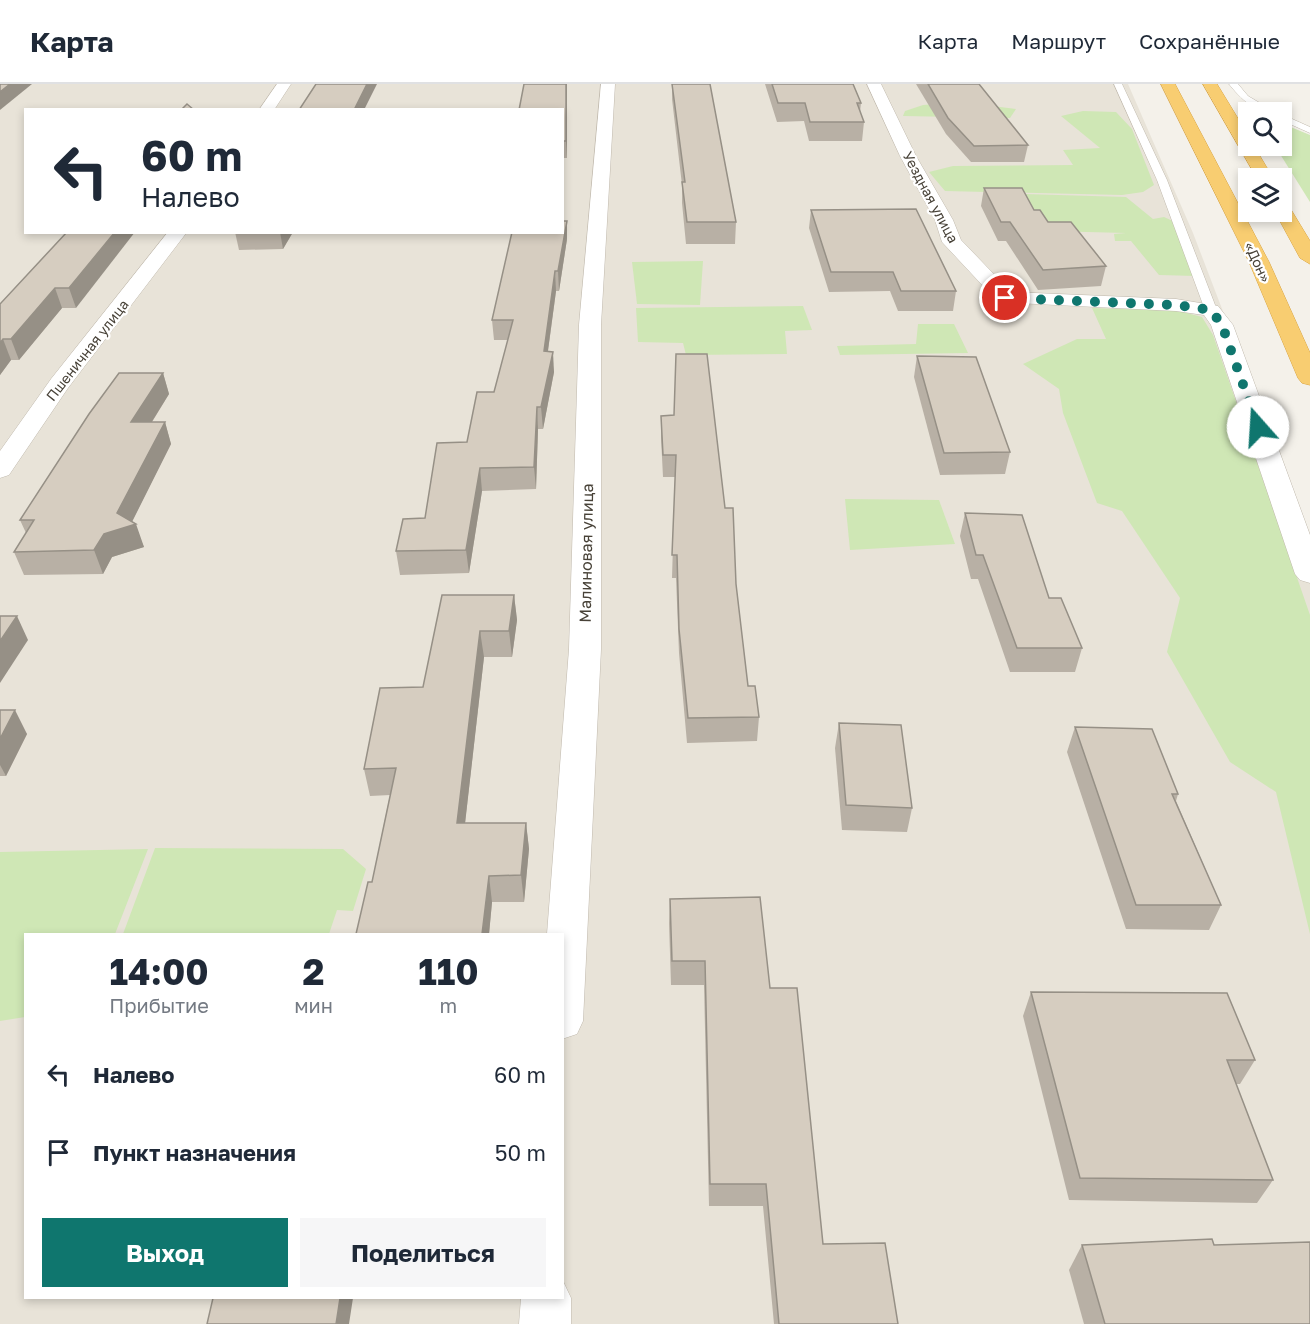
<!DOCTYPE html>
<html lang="ru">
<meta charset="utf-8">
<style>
body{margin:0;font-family:"Golos Text",sans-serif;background:#f6f6f7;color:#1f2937;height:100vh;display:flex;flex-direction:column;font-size:22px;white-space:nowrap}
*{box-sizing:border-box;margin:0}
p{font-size:20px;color:#747a83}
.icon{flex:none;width:33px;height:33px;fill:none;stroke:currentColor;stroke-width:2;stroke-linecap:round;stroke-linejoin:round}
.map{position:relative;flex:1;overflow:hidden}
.sheet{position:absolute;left:24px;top:849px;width:540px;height:366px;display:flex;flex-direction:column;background:#fff;border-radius:0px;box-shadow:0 3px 9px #0003}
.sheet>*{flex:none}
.top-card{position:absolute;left:24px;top:24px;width:540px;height:126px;border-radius:0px;box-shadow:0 3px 9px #0003;background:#fff;color:#1f2937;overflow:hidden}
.fabs{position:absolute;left:1238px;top:18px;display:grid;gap:12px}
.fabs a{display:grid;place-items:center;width:54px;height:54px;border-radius:0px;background:#fff;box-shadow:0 3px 9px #0003;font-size:30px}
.pin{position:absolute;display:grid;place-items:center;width:51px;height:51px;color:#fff;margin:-26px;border:3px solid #fff;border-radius:50%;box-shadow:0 2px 6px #0007}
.me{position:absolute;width:66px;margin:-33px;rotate:341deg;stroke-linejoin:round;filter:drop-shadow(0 0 4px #0008)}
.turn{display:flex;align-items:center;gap:21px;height:126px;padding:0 18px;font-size:27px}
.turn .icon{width:78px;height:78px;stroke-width:2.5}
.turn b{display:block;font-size:42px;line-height:51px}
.eta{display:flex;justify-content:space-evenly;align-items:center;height:102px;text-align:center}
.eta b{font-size:36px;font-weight:700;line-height:42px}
.action{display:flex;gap:12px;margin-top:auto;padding:12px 18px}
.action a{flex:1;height:69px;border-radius:0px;background:#0f766e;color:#fff;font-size:24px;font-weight:700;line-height:69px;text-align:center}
.action a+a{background:#f6f6f7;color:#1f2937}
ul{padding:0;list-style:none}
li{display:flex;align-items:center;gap:18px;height:78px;padding:0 18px}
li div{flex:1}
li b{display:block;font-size:22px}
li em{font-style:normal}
header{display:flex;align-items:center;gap:36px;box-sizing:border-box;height:84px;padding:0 30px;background:#fff;border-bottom:2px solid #e0e1e3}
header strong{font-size:28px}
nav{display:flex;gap:33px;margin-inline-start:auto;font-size:21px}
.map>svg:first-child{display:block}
</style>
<header>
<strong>Карта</strong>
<nav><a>Карта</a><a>Маршрут</a><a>Сохранённые</a></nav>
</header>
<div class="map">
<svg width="1310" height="1240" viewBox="0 0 1310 1240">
<rect width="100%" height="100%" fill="#f4f1ea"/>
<!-- residential -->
<path fill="#e8e3d8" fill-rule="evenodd" d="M 0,0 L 1128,0 L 1193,149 L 1310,455 L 1310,1240 L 0,1240 ZM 26,26 L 562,26 L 562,148 L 26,148 ZM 26,850 L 562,850 L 562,1214 L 26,1214 Z"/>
<!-- green -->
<g fill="#cfe7b5">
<path d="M 961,18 L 1016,25 L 1010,34 L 903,32 L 905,27 L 923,21 Z"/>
<path d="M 1083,27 L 1116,28 L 1132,45 L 1154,101 L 1143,108 L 1122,111 L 945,107 L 929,88 L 953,82 L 1073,81 L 1063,66 L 1100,64 L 1061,32 Z"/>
<path d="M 1281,39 L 1310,51 L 1310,118 L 1275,62 L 1281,62 Z"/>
<path d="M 1024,110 L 1126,113 L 1153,135 L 1164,133 L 1175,138 L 1196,192 L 1159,191 L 1131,157 L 1115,157 L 1114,150 L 1126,149 L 1047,147 Z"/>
<path d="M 703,177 L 700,221 L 637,220 L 632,178 Z"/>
<path d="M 803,222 L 812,246 L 785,247 L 787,270 L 686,271 L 683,259 L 638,258 L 636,224 Z"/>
<path d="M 1092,224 L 1179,227 L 1202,233 L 1213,251 L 1310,531 L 1310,850 L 1276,708 L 1230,678 L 1167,568 L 1180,514 L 1122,427 L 1097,419 L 1063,329 L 1059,305 L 1023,280 L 1077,255 L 1106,255 Z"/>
<path d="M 918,240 L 954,240 L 968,269 L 840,271 L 837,262 L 916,260 Z"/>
<path d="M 845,415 L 939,416 L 955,460 L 850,466 Z"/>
<path d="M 155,764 L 343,765 L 366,785 L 353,827 L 337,826 L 329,850 L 123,850 Z"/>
<path d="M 148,765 L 115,850 L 26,850 L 25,933 L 0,937 L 0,768 Z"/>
</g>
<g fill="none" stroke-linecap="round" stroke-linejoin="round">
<!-- lane casing -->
<g stroke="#c0b9ad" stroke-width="1">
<g id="lane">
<path d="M 1114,0 L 1122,0 L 1167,96 L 1217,226 L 1215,229 L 1211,230 L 1205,226 L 1157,96 Z"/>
<path d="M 1229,0 L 1238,0 L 1248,12 L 1275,28 C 1256,30 1240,14 1229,0 Z"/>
<path d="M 1281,30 L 1310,43 L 1310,49 L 1281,36 Z"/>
</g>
</g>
<!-- street casing -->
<g stroke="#c0b9ad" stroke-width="1">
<g id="street">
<path d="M 277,0 L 291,0 L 274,26 L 259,26 Z"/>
<path d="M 601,0 L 615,0 L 601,241 L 601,565 L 583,937 L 577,950 L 562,955 L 562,850 L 547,850 L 569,565 L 579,241 Z"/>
<path d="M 867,0 L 881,0 L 916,72 L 953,136 L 961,156 L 1011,208 L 1176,215 L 1218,222 L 1233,241 L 1310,451 L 1310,499 L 1300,496 L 1295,490 L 1211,241 L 1204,231 L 1176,227 L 998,218 L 942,158 L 935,136 L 900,72 Z"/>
<path d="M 168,148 L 187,148 L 68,304 L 9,391 L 0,394 L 0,367 L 51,295 Z"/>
<path d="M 562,1195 L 571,1214 L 571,1240 L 519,1240 L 521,1214 L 562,1214 Z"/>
</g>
</g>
<!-- highway casing -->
<g stroke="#d8a340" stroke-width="1">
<g id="highway">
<path d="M 1161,0 L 1175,0 L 1269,178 L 1310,269 L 1310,301 L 1302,299 L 1298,294 L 1249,178 Z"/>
<path d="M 1203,0 L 1217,0 L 1248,51 L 1248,62 L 1254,62 L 1273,94 L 1257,94 Z"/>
<path d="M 1281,118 L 1287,119 L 1310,157 L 1310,180 L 1300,174 L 1275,128 L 1281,128 Z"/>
</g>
</g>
<!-- lane -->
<use href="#lane" fill="#fff" fill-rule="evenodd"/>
<!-- street -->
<use href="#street" fill="#fff" fill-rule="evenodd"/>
<!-- highway -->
<use href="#highway" fill="#f8cd71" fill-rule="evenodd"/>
</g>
<!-- wall -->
<g fill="#b8b0a5">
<path d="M 567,0 L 567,74 L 562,74 L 562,26 Z"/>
<path d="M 672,0 L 710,0 L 736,138 L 735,160 L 686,160 L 682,119 L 682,101 L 672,15 Z"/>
<path d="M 765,0 L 853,0 L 861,19 L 860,28 L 864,38 L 862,57 L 809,57 L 804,37 L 777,38 Z"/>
<path d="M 916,0 L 979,0 L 1028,61 L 1024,78 L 971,78 L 946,50 Z"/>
<path d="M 984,104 L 1034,126 L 1048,138 L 1106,182 L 1101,202 L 1038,206 L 1006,157 L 998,157 L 981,122 Z"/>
<path d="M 811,126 L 956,207 L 953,227 L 898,227 L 890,207 L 829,208 L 809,144 Z"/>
<path d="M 67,148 L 76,224 L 62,224 L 19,276 L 11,276 L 0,291 L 0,220 Z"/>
<path d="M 235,148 L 293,148 L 283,165 L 239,166 Z"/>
<path d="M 567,155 L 559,207 L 556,207 L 548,267 L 554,288 L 543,345 L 538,345 L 536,405 L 482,407 L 469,489 L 400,491 L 396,467 L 425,434 L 494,308 L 508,256 L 494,256 L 492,236 Z"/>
<path d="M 917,272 L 1010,368 L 1005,390 L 940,391 L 914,293 Z"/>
<path d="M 163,289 L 169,310 L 152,338 L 165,338 L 171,360 L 132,437 L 144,463 L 112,473 L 103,490 L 24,491 L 14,468 L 26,449 L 20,436 Z"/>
<path d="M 661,332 L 725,424 L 736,500 L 748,602 L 759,633 L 757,657 L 687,659 L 679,569 L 676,494 L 672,494 L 675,393 L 663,393 L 661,353 Z"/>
<path d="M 965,429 L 1049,514 L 1082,564 L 1075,588 L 1010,588 L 978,495 L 971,495 L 960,452 Z"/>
<path d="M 514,511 L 517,536 L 512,573 L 484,573 L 465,739 L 526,739 L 529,765 L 524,818 L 492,818 L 489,850 L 356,850 L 372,798 L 390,711 L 370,712 L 364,685 L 423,603 Z"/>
<path d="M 0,626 L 27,650 L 6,692 L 0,692 Z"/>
<path d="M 839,639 L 912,724 L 907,748 L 842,746 L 835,664 Z"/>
<path d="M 1075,643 L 1178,710 L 1176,717 L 1221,821 L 1209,846 L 1126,845 L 1067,668 Z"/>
<path d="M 670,815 L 770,904 L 823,1160 L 898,1240 L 774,1240 L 763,1122 L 709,1122 L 704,901 L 671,901 L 669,839 Z"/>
<path d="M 1031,908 L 1255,976 L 1240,1000 L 1236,1000 L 1273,1096 L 1257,1119 L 1069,1116 L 1023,932 Z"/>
<path d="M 1082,1161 L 1214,1161 L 1310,1240 L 1084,1240 L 1069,1186 Z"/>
</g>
<!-- shaded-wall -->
<g fill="#969086">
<path d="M 10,0 L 32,0 L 0,26 L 0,8 Z"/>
<path d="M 367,0 L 377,0 L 364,26 L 354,26 Z"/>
<path d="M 566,0 L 567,0 L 567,74 L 566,57 Z"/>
<path d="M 567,137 L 567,155 L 559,207 L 558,187 Z"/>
<path d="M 115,148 L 135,148 L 76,224 L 69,204 Z"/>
<path d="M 280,148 L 293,148 L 283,165 Z"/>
<path d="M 555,187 L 556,207 L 545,288 L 544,267 Z"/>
<path d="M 55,204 L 62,224 L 19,276 L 11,255 Z"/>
<path d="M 3,255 L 11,276 L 0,291 L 0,259 Z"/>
<path d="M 553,268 L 554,288 L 543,345 L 541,323 Z"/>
<path d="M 163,289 L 169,310 L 138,360 L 131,338 Z"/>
<path d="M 537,323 L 538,345 L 536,405 L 534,383 Z"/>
<path d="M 165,338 L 171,360 L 130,442 L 136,440 L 144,463 L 112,473 L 103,490 L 94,466 Z"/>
<path d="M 480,384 L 482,407 L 469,489 L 466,466 Z"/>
<path d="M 514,511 L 517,536 L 512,573 L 509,547 Z"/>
<path d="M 17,532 L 28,556 L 0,599 L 0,557 Z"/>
<path d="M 480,547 L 484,573 L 462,766 L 457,739 Z"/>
<path d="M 15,626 L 27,650 L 6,692 L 0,681 L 0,655 Z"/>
<path d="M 526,739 L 529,765 L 524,818 L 521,791 Z"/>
<path d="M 489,792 L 492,818 L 489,850 L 482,850 Z"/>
<path d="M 340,1214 L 353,1214 L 349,1240 L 336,1240 Z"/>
</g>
<!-- building -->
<g fill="#d6cdc0" stroke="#969086" stroke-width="1.5">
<path d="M 0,0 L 10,0 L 0,8 Z"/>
<path d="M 316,0 L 367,0 L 354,26 L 299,26 Z"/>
<path d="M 524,0 L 566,0 L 566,57 L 562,57 L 562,26 L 519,26 Z"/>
<path d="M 672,0 L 710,0 L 736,138 L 687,138 L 682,98 L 685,98 Z"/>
<path d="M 772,0 L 853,0 L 861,19 L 857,19 L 864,38 L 810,38 L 805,19 L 778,19 Z"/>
<path d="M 928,0 L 979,0 L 1028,61 L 974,62 L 948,34 Z"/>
<path d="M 187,20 L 194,26 L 181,26 Z"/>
<path d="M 984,104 L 1022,104 L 1034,126 L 1040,126 L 1048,138 L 1071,138 L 1106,182 L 1043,186 L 1010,138 L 1001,138 Z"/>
<path d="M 916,125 L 956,207 L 901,207 L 893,188 L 831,188 L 811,126 Z"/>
<path d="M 562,137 L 567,137 L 558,187 L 555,187 L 544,267 L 553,268 L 541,323 L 537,323 L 534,383 L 480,384 L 466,466 L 396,467 L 403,435 L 425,434 L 437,359 L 467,358 L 477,308 L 494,308 L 513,236 L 492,236 L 512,148 L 562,148 Z"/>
<path d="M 67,148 L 115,148 L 69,204 L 55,204 L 11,255 L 3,255 L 0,259 L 0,220 Z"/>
<path d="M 676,270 L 707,270 L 725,424 L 733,424 L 736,500 L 748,602 L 755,602 L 759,633 L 688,634 L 679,545 L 677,471 L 672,471 L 676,371 L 663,371 L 661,332 L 674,331 Z"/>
<path d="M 917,272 L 976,273 L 1010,368 L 944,369 Z"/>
<path d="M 119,289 L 163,289 L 131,338 L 165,338 L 117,429 L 136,440 L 104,450 L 94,466 L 14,468 L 34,436 L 20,436 L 89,330 Z"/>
<path d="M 965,429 L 1022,431 L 1049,514 L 1061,514 L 1082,564 L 1017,564 L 983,471 L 976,471 Z"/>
<path d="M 442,511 L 514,511 L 509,547 L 480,547 L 457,739 L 526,739 L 521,791 L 489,792 L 482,850 L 356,850 L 368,798 L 372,798 L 396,684 L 364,685 L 380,604 L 423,603 Z"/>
<path d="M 0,532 L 17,532 L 0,557 Z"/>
<path d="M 0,626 L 15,626 L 0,655 Z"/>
<path d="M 839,639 L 901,641 L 912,724 L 846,721 Z"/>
<path d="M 1075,643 L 1152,645 L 1178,710 L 1172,710 L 1221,821 L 1136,821 Z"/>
<path d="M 760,813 L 770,904 L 797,904 L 823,1160 L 885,1159 L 898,1240 L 779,1240 L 766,1100 L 710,1100 L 705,877 L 672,877 L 670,815 Z"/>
<path d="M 1031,908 L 1227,909 L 1255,976 L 1227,976 L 1273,1096 L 1080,1094 Z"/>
<path d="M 1212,1155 L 1214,1161 L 1310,1158 L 1310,1240 L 1105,1240 L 1082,1161 Z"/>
<path d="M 213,1214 L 340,1214 L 336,1240 L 207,1240 Z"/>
</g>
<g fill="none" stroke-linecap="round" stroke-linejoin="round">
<!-- route -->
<path stroke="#0f766e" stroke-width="10" stroke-dasharray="0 18" d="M 1005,214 L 1176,221 L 1211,226 L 1222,241 L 1258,343"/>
</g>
<g text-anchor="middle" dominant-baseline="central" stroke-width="4.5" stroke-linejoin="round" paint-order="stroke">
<!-- far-street labels -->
<g font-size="14" fill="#484238" stroke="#fff">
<text transform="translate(931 113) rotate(62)">Уездная улица</text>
<text transform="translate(1258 178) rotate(65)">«Дон»</text>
<text transform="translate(87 266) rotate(-52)">Пшеничная улица</text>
</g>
<!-- street labels -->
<g font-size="16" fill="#484238" stroke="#fff">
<text transform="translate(586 469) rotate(-89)">Малиновая улица</text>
</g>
</g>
</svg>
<div class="fabs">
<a><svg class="icon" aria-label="search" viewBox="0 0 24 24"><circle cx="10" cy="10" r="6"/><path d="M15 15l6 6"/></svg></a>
<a><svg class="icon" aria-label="layers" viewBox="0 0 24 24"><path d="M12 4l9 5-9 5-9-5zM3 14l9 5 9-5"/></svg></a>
</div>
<div class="pin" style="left:1005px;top:214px;background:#d93025"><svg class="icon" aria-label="arrive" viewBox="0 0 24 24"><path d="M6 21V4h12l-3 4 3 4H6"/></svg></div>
<svg class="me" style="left:1258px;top:343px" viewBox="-20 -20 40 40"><circle r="19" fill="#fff"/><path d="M0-13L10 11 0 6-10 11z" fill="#0f766e"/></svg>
<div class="top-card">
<div class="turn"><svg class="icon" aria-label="left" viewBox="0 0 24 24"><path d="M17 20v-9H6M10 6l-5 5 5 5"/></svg><div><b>60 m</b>Налево</div></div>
</div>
<section class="sheet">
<div class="eta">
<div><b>14:00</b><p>Прибытие</p></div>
<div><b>2</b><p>мин</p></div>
<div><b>110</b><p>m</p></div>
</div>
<ul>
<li><svg class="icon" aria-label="left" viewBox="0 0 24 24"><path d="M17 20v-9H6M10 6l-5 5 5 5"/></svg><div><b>Налево</b></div><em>60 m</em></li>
<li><svg class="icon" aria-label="arrive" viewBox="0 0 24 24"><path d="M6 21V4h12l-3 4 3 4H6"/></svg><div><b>Пункт назначения</b></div><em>50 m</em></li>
</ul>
<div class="action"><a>Выход</a><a>Поделиться</a></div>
</section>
</div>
